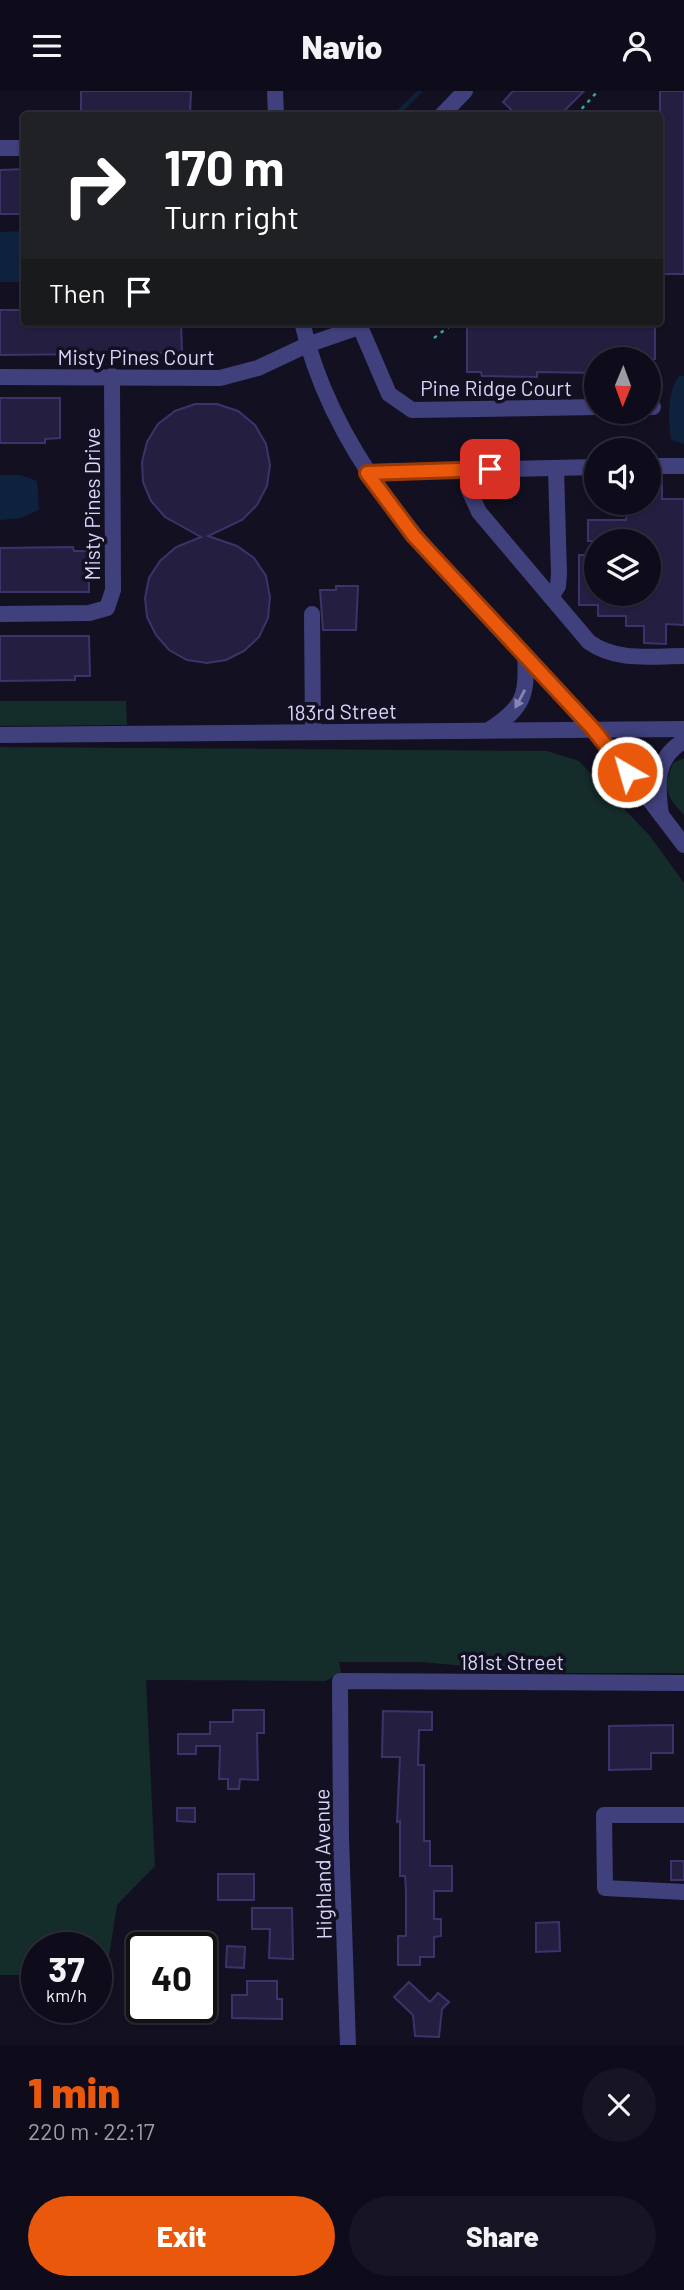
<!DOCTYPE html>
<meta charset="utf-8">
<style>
body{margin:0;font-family:Barlow,sans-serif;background:#171523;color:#f1f3f6;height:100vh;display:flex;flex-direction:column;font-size:26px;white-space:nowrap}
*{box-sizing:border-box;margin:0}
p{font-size:23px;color:#9b9ba2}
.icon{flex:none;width:38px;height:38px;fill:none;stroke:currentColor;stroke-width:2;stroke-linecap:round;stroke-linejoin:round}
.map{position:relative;height:1954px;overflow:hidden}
.drawer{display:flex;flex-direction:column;background:#0e0c1a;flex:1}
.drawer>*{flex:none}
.guide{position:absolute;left:21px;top:21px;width:642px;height:214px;border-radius:7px;box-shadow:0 2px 5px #0004,0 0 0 2px #2e2c39;background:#202124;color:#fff;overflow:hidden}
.needle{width:46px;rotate:181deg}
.fabs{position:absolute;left:584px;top:256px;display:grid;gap:14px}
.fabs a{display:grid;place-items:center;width:77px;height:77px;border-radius:50%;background:#0e0c1a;box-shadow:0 2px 5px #0004,0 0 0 2px #2e2c39;font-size:35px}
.speed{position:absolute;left:21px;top:1841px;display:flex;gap:14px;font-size:35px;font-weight:700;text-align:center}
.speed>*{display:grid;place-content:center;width:91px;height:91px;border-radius:50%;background:#0e0c1a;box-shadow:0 2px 5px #0004,0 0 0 2px #2e2c39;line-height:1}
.speed small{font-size:18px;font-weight:400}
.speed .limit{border:4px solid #111;border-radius:10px;background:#fff;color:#111}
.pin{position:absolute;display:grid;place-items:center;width:60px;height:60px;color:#fff;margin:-30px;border-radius:14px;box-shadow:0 4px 10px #0006}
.me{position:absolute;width:77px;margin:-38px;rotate:322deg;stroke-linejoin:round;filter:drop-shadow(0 0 5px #0008)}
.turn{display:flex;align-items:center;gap:24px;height:147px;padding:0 28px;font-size:32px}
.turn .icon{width:91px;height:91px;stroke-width:2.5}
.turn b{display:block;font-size:49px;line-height:60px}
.then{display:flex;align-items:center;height:66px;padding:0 28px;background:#0003;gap:14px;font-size:26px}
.round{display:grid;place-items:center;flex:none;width:74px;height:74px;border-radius:37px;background:#171523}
.overview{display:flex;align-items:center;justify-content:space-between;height:119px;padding:0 28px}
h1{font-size:42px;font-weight:800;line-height:52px;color:#ea580c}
.button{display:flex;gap:14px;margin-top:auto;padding:14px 28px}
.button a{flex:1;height:80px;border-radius:42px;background:#ea580c;color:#fff;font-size:28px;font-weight:800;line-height:80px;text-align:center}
.button a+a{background:#171523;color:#f1f3f6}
header{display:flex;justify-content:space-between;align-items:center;height:91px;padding:0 28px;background:#0e0c1a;font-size:32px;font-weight:800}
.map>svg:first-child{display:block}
</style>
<header><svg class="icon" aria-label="menu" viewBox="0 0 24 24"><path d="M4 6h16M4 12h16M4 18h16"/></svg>Navio<svg class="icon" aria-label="person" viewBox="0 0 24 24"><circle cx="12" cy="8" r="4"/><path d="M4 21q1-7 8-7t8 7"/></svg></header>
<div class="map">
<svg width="684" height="1954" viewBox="0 0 684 1954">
<rect width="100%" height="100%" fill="#131022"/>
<!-- green -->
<g fill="#142c2a">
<path d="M 0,610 L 126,610 L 127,634 L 0,635 Z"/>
<path d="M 0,656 L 547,660 L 579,670 L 650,745 L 684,792 L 684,1582 L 538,1582 L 421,1571 L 339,1571 L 341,1581 L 326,1590 L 146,1589 L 155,1775 L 117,1814 L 106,1884 L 96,1884 L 96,1857 L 37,1857 L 37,1884 L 0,1884 Z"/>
<path d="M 684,667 L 684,724 C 666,705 662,697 673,672 Z"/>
</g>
<!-- water -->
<g fill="#0f223d">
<path d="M 24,140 L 24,191 L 0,191 L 0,141 Z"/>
<path d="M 679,285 L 684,285 L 684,353 L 671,349 C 668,329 667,301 679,285 Z"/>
<path d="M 0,384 L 21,384 L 37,390 L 39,419 L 21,427 L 0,429 Z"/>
</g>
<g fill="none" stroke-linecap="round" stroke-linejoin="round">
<!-- stream -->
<path stroke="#0f223d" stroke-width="4.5" d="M 396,24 L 420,0"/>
</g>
<!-- building -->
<g fill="#241f41" stroke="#3c336b" stroke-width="2">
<path d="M 81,0 L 191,0 L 190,24 L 81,24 Z"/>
<path d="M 513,0 L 584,0 L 560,24 L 517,24 L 503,11 Z"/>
<path d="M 660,0 L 684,0 L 684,183 L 663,183 L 664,168 L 660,168 L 660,89 L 664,89 L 664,45 L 660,45 Z"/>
<path d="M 24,78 L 24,123 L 0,123 L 0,79 Z"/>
<path d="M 0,219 L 24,219 L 24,231 L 181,231 L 182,262 L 0,264 Z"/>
<path d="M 481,231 L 537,231 L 537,234 L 552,234 L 641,231 L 641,235 L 655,235 L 655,268 L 597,268 L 597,282 L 537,281 L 537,286 L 482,285 L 481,281 L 467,281 L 467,234 L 481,234 Z"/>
<path d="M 0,307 L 60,307 L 60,347 L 45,348 L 45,352 L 0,352 Z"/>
<path d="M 195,313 L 217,313 L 238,320 L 255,334 L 266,353 L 270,374 L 267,395 L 257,414 L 242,429 L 208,445 L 237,455 L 254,467 L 266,485 L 270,506 L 268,527 L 259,546 L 244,560 L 226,569 L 207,572 L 187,569 L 169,559 L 156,544 L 147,526 L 145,507 L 149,487 L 160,470 L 176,456 L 201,446 L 165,426 L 151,410 L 143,391 L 142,371 L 147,351 L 158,333 L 175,320 Z"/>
<path d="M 649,386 L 662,386 L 662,408 L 684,408 L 684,534 L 666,533 L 666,553 L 644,552 L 644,535 L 626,535 L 626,525 L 598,525 L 598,514 L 579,514 L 579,464 L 597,464 L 597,502 L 649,502 L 649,450 L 588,450 L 588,429 L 626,429 L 627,411 L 649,411 Z"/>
<path d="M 73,456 L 74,460 L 89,460 L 89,501 L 0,501 L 0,457 Z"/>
<path d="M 336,495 L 358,495 L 356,539 L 323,539 L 320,499 L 336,499 Z"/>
<path d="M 0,545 L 89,545 L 90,585 L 75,585 L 75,589 L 0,590 Z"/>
<path d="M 233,1619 L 264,1619 L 264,1642 L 257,1642 L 258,1689 L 240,1688 L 239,1698 L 228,1698 L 228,1688 L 219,1688 L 220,1655 L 196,1655 L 196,1663 L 178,1663 L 178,1643 L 210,1643 L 210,1631 L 233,1631 Z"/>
<path d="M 383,1620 L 432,1621 L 432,1639 L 419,1639 L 418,1674 L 424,1674 L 424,1750 L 430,1750 L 430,1775 L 452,1775 L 452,1800 L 434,1800 L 434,1828 L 441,1828 L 441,1845 L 434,1846 L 434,1866 L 420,1866 L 420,1874 L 398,1874 L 398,1845 L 406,1845 L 406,1800 L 405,1785 L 400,1785 L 400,1730 L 397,1731 L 400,1666 L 382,1666 Z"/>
<path d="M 673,1634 L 673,1662 L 651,1662 L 651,1678 L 609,1679 L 609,1635 Z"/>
<path d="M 177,1717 L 195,1717 L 195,1731 L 177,1730 Z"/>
<rect x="671" y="1770" width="13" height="19"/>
<rect x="218" y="1783" width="36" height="26"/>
<path d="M 252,1817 L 292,1817 L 293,1868 L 269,1867 L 270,1838 L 252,1838 Z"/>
<path d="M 559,1831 L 560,1860 L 536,1861 L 536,1832 Z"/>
<path d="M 227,1855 L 245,1856 L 244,1877 L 226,1876 Z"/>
<path d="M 247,1890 L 277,1890 L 277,1908 L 282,1908 L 282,1928 L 232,1927 L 232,1904 L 247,1904 Z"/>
<path d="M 409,1891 L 430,1911 L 438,1902 L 449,1911 L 442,1918 L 439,1946 L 415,1945 L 413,1924 L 394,1906 Z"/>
</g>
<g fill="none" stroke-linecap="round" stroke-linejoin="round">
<!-- path -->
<g stroke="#3ca99e" stroke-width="2.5" stroke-dasharray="3.5 5" stroke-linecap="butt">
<path d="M 576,24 L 598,0"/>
<path d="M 434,247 L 455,231"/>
</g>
<!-- minor -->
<g stroke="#40417c" stroke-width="16">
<path d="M 275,0 L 276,24"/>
<path d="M 442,24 L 465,0"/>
<path d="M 0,57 L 24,57"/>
<path d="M 302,231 C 341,401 483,512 592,637 C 624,674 654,715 684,754"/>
<path d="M 358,231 L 389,303 L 412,319 L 597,316"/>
<path d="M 0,286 L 220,287 L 258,277 L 307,254 L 359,236"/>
<path d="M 649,316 L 653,316"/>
<path d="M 649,375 L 684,375"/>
<path d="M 468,378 L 469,399 L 479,421 L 589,551 C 617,571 651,565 684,565"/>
<path d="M 367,381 L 597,376"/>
<path d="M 551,506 L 558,495 L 559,483 L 556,377"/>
<path d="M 0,523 L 89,522 L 107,517 L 113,499 L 112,285"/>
<path d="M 312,523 L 313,641"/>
<path d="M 489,639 C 523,617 528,605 525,565"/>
<path d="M 0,644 L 684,638"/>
<path d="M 661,724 C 657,695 654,667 684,650"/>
<path d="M 684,1724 L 604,1724 L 605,1797 L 684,1801"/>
<path d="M 348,1954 L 341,1747 L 340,1590 L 684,1592"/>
</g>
</g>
<!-- one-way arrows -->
<defs><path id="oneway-solid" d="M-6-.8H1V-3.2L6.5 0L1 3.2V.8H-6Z" transform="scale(1.75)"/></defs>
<use fill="#8584b5" href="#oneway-solid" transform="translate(520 608) rotate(118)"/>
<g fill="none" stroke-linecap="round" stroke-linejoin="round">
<!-- route casing -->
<g stroke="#983908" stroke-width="18">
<path id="route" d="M 490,378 L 367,382 L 414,445 L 593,638 L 627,681"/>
</g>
<!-- route -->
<use href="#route" stroke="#ea580c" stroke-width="12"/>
</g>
<g text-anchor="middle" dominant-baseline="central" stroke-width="7" stroke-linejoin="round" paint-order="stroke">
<!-- street labels -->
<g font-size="21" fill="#d9d6fb" stroke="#131022">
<text x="136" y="265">Misty Pines Court</text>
<text x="496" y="296">Pine Ridge Court</text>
<text transform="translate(91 413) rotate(-90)">Misty Pines Drive</text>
<text transform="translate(342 620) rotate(-1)">183rd Street</text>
<text x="512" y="1570">181st Street</text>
<text transform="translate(322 1773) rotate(-91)">Highland Avenue</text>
</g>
</g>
</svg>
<div class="fabs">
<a><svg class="needle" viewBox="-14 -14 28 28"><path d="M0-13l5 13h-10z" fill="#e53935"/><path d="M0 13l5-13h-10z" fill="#9b9ba2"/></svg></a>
<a><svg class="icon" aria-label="sound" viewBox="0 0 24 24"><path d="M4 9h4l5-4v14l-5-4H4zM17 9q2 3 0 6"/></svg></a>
<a><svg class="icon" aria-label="layers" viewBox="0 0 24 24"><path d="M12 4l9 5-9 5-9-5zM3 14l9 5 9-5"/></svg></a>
</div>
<div class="speed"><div>37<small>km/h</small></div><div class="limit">40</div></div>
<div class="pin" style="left:490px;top:378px;background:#d93025"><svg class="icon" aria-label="arrive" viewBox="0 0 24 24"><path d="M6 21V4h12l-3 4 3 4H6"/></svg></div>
<svg class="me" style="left:627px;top:681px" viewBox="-20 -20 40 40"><circle r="17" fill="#ea580c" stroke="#fff" stroke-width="3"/><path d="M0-11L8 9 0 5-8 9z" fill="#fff"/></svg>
<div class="guide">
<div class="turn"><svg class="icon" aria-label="right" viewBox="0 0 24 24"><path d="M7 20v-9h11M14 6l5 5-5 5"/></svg><div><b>170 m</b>Turn right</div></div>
<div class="then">Then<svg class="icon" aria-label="arrive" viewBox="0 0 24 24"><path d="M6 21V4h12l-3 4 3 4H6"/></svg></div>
</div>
</div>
<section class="drawer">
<div class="overview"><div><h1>1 min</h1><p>220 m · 22:17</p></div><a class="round"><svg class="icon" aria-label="close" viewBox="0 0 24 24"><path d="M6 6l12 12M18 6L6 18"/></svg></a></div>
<div class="button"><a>Exit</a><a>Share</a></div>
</section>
